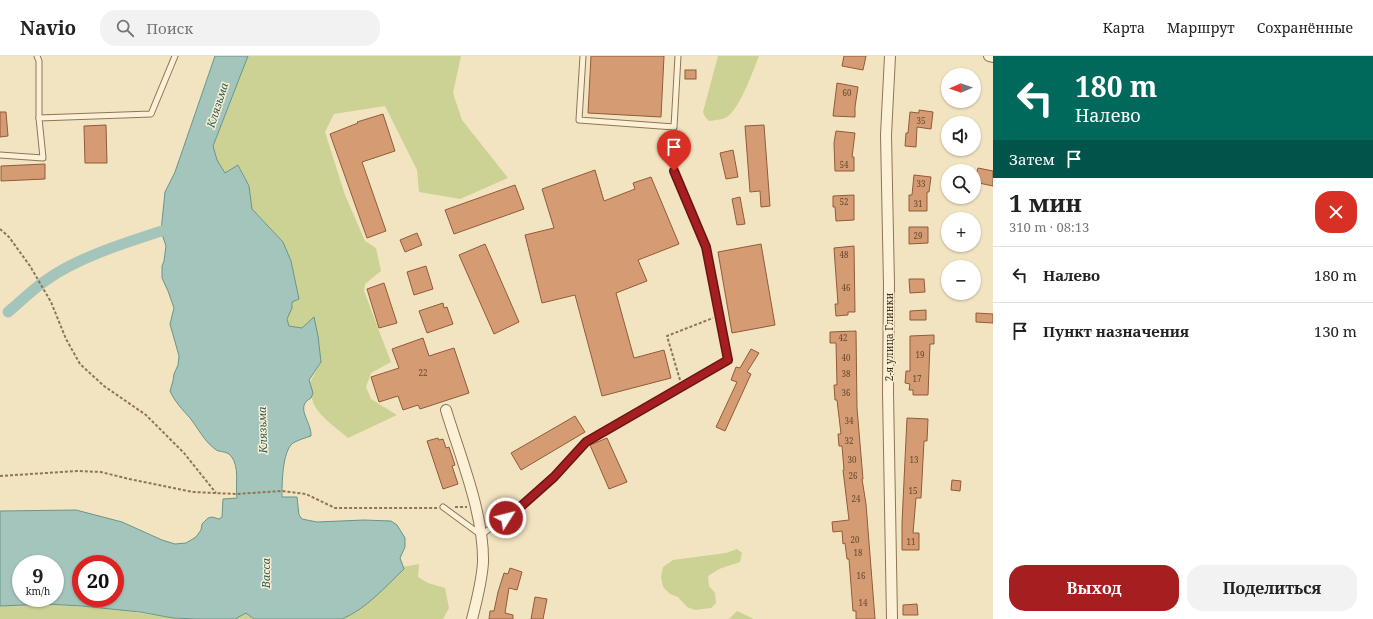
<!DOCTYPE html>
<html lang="ru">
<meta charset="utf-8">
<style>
body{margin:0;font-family:"Noto Serif",serif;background:#f2f2f2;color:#222;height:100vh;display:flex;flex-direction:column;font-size:15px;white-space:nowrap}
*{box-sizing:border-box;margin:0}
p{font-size:13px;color:#767676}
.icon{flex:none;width:22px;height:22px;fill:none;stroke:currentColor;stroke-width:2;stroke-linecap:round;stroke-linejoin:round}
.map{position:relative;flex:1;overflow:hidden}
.drawer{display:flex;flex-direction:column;background:#fff;width:380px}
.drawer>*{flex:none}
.banner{background:#00695c;color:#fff;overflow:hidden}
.needle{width:26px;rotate:268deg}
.tools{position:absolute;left:941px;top:12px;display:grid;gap:8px}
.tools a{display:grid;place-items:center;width:40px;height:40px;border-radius:50%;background:#fff;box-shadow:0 1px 3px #0004;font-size:20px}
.speed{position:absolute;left:12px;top:499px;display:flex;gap:8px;font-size:20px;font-weight:700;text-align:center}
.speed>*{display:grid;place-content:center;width:52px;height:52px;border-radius:50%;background:#fff;box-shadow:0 1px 3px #0004;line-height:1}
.speed small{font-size:10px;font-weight:400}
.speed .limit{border:6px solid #d22;background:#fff;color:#111}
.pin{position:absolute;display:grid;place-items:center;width:34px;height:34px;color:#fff;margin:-41px -17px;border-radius:50% 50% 50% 0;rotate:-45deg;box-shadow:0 0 4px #0007}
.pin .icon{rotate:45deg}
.me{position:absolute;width:44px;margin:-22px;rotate:54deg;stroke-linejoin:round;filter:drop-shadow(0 0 3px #0008)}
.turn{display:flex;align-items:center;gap:14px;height:84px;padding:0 16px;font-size:18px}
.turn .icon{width:52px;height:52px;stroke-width:2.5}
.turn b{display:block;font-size:28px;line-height:34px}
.then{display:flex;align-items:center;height:38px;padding:0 16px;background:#0003;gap:8px;font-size:15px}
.round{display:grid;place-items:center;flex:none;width:42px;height:42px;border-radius:16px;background:#f2f2f2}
.head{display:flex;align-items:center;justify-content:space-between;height:68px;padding:0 16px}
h1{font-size:24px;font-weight:700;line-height:30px}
.cta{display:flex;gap:8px;margin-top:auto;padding:8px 16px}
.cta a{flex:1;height:46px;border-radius:16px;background:#a51f21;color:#fff;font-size:16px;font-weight:700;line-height:46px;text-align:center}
.cta a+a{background:#f2f2f2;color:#222}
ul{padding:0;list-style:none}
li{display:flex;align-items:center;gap:12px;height:56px;padding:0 16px;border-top:1px solid #e0e0e0}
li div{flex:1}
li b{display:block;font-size:15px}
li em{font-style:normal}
header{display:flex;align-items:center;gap:24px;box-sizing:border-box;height:56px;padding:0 20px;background:#fff;border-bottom:1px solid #e0e0e0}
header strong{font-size:19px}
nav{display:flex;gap:22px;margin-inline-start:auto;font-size:14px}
.search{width:280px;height:36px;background:#f2f2f2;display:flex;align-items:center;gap:10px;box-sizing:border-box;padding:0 14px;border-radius:16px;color:#767676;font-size:15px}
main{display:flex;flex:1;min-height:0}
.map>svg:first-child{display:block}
</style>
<header>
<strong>Navio</strong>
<div class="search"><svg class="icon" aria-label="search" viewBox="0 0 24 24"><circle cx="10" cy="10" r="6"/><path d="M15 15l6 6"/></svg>Поиск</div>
<nav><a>Карта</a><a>Маршрут</a><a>Сохранённые</a></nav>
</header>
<main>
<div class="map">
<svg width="993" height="563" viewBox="0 0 993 563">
<rect width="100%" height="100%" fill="#f3e4c1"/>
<!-- green -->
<g fill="#cbd294">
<path d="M 248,0 L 461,0 L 453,37 L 462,64 L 508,122 L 460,143 L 419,136 L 417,114 L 385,50 L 334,58 L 325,76 L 345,139 L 365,185 L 376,192 L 381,215 L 365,228 L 364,235 L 391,306 L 371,317 L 366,331 L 371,343 L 397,359 L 348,382 C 338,373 312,356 312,341 C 311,335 312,333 310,326 L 321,306 L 314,262 L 302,272 L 289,270 L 287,263 L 292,252 L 292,246 L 299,243 L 291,205 L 283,186 L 252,153 L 249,130 L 239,109 L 225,117 L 217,104 L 213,90 Z"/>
<path d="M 718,0 L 759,0 C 753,15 740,52 727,61 C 723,64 714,64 709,65 L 705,61 L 703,56 Z"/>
<path d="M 737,493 L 742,497 L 740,506 L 719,513 L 708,520 L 709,530 L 715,537 L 716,547 L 711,552 L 695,554 L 687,551 L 678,541 L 670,538 L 663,531 L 661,521 L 663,511 L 673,504 L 726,497 Z"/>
<path d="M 419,508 L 418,521 L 428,527 L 445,532 L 449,552 L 443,563 L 342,563 C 366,553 385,531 403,513 L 402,511 Z"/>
<path d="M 47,548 L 113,553 L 173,562 L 196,563 L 0,563 L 0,550 Z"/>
<path d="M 737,555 L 754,563 L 729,563 Z"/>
<path d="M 246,557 L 254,563 L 235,563 Z"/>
</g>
<!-- water -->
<path fill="#a4c5bb" stroke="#6a948a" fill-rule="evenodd" d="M 215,0 L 248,0 L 213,90 L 217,104 L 225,117 L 238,109 L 249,130 L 252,153 L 283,186 L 291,205 L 299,243 L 292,246 L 292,252 L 287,263 L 289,270 L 302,272 L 314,261 L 318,280 L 321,306 L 309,324 L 313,337 L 311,342 C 294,351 312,366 311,380 C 305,382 298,384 293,387 C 282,395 282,429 282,441 L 297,441 L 299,459 L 302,463 L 317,466 L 364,464 L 391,465 L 397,469 L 405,482 L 405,491 L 400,502 L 404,513 C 385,531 366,553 342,563 L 254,563 L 246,557 L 235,563 L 196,563 L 173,562 L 140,556 L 82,550 L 47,548 L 0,550 L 0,455 L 76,454 L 122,466 L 162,484 L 175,488 L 186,487 L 196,481 L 201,474 L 202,468 L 208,462 L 212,461 L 219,463 L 222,461 L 223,443 L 237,442 C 235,429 240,411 231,400 C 226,394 219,397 215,393 C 204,385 198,372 190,362 C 182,353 175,346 170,335 L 173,325 L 174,318 L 178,309 L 179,300 L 170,268 L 174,252 L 168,235 L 162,222 L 162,210 L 164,205 L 166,190 L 161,175 L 165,136 L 175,116 ZM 21,508 L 55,508 L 55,542 L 21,542 ZM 81,508 L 115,508 L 115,542 L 81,542 Z"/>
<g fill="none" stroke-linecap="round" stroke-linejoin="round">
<!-- canal -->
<path stroke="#a4c5bb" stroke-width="11" d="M 8,256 C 20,246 32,234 45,225 C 79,200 134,184 174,171"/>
</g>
<!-- building -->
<g fill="#d59b73" stroke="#915b39">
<path d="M 591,0 L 664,0 L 661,61 L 588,57 Z"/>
<path d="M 844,0 L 866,0 L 863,14 L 842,10 Z"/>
<rect x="685" y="14" width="11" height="9"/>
<path d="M 837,27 L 858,31 L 855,51 L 855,61 L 833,60 Z"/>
<path d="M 919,54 L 933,56 L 931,73 L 917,71 L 916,91 L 905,90 L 906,77 L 908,77 L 910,56 L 919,57 Z"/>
<path d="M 0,56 L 6,56 L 8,80 L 0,81 Z"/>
<path d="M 383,58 L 395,95 L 362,106 L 386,175 L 367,182 L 330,78 L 358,67 L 357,66 Z"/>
<path d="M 106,69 L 107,107 L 85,107 L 84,70 Z"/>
<path d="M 764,69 L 770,150 L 761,151 L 760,135 L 750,136 L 745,70 Z"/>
<path d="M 836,75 L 855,77 L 852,101 L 854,101 L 854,115 L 835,115 L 834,87 Z"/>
<path d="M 733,94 L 738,121 L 726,123 L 720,97 Z"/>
<path d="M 45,108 L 45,123 L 1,125 L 1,110 Z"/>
<path d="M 978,112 L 993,115 L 993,130 L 974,126 Z"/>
<path d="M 595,114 L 604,145 L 635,133 L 633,127 L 651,121 L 679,188 L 638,204 L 647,225 L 616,237 L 634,302 L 664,294 L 671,322 L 602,340 L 575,239 L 542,247 L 525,179 L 554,172 L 542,133 Z"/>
<path d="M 914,119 L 931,121 L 929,136 L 927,136 L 927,155 L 909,155 L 909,139 L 912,139 Z"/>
<path d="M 515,129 L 524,153 L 454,178 L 445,154 Z"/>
<path d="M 854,139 L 854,164 L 836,165 L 835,151 L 833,151 L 833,140 Z"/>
<path d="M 740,141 L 745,168 L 737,169 L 732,143 Z"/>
<path d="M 909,171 L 928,171 L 928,187 L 909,188 Z"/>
<path d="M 417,177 L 422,189 L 405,196 L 400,184 Z"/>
<path d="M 485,188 L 519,266 L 494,278 L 459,199 Z"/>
<path d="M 761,188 L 775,269 L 732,277 L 718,196 Z"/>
<path d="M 854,190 L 855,256 L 848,256 L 848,259 L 836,260 L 835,248 L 838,248 L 834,192 Z"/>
<path d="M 426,210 L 433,233 L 414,239 L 407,216 Z"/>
<path d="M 909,223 L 924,223 L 925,236 L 910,237 Z"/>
<path d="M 384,227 L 397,267 L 379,272 L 367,233 Z"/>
<path d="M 443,247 L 444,252 L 447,251 L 453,268 L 427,277 L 419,255 Z"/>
<path d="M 926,254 L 926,264 L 910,264 L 910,255 Z"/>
<path d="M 976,257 L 993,258 L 993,267 L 976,266 Z"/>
<path d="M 856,275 L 857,352 L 863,423 L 862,423 L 866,448 L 875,563 L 856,563 L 856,555 L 853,555 L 849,503 L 847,503 L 845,487 L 843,488 L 842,475 L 833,476 L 832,466 L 849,464 L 843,414 L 844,414 L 842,390 L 839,390 L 838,378 L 841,378 L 837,344 L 835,344 L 834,329 L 837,329 L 836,287 L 830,287 L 830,276 Z"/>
<path d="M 934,279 L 934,288 L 930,288 L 928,339 L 913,339 L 913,334 L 909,334 L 910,328 L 905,327 L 906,315 L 910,315 L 910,280 Z"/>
<path d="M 423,282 L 429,300 L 454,292 L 469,337 L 420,353 L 418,349 L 403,354 L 398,340 L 379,346 L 371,321 L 399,312 L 392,293 Z"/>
<path d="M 751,293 L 759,297 L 747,316 L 751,318 L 725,375 L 716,371 L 737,326 L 731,324 L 736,311 L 740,312 Z"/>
<path d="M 575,360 L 585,376 L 521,414 L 511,397 Z"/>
<path d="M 907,362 L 928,363 L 927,385 L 924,385 L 921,442 L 916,442 L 913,477 L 919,477 L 919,494 L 902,494 L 902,467 Z"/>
<path d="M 438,382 L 439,384 L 443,383 L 446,392 L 449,391 L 455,409 L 452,410 L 458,428 L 443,433 L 427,385 Z"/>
<path d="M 607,382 L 627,426 L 609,433 L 590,389 Z"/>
<path d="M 952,424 L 961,425 L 960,435 L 951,434 Z"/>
<path d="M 510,512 L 522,516 L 517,534 L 509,532 L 505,557 L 513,559 L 513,563 L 489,563 L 490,555 L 494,555 L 498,536 L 504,517 L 508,518 Z"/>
<path d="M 535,541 L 547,543 L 543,563 L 531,563 Z"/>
<path d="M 917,548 L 918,559 L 903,559 L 903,549 Z"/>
</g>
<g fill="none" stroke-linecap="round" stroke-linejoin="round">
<!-- lane casing -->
<g stroke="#8f7456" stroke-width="7">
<g id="lane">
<path d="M 37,0 L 39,5 L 39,62"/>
<path d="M 583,0 L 579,64 L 674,71 L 678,0"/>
<path d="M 0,99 L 43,102 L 39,62 L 151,58 L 175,0"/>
<path d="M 443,451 L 481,479 L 518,453 L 554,421 L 586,386 L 729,304 L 706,191 L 674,115"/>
</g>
</g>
<!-- street casing -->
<g stroke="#8f7456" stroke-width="12">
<g id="street">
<path d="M 890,0 L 886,79 L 889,229 L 888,336 L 892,563"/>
<path d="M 989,0 L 993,1"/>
<path d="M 446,354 C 460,400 484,458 483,506 C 482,525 477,544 472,563"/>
</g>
</g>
<!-- path -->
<g stroke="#8f7456" stroke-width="2" stroke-dasharray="3 2" stroke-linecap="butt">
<path d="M 0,173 L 9,181 L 30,210 L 51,246 L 66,283 L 80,308 L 104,330 L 146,359 L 184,397 L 216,437"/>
<path d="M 680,324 L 667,280 L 713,262"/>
<path d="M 0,420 L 77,415 L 101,416 L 129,423 L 193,436 L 236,438 L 282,435 L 306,438 L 335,452 L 437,452"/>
<path d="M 455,451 L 467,451"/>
</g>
<!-- lane -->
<use href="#lane" stroke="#fcf1d6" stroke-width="5"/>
<!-- street -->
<use href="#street" stroke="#fcf1d6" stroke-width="10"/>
</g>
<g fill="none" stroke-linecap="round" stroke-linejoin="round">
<!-- route casing -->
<g stroke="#6b1415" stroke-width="10">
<path id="route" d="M 506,462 L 518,453 L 554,421 L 586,386 L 728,304 L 706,191 L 674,115"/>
</g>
<!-- route -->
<use href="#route" stroke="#a51f21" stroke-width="7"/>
</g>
<g text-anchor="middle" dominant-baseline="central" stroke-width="3" stroke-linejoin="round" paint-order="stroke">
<!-- number labels -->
<g font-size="8" fill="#634832">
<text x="847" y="36">60</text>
<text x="921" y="64">35</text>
<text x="844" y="108">54</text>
<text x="921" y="127">33</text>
<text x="844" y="145">52</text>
<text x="918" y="147">31</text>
<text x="918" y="179">29</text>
<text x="844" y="198">48</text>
<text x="846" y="231">46</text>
<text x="843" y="281">42</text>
<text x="920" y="298">19</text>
<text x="846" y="301">40</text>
<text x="423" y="316">22</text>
<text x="846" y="317">38</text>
<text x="917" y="322">17</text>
<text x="846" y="336">36</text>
<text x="849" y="364">34</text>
<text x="849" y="384">32</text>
<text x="852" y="403">30</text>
<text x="914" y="403">13</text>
<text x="853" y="419">26</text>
<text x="913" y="434">15</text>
<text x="856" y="442">24</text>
<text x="855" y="483">20</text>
<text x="911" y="485">11</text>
<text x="858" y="496">18</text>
<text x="861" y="519">16</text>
<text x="863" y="546">14</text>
</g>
<!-- street labels -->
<g font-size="10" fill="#3d2c1c" stroke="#f9eed2">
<text transform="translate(889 281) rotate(-90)">2-я улица Глинки</text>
</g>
<!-- water labels -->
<g font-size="11" font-style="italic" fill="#2a5e5b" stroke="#f9eed2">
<text transform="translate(217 49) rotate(-72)">Клязьма</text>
<text transform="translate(262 374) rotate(-92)">Клязьма</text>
<text transform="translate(265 517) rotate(-90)">Васса</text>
</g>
</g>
</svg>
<div class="tools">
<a><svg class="needle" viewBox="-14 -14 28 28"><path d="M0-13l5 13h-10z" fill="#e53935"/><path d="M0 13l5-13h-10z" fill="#767676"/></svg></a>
<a><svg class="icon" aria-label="sound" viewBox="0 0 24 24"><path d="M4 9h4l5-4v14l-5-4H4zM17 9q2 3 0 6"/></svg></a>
<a><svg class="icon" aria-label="search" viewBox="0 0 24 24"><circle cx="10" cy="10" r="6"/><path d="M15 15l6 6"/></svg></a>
<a>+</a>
<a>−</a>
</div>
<div class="speed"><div>9<small>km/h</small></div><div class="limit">20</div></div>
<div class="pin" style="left:674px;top:115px;background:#d93025"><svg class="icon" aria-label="arrive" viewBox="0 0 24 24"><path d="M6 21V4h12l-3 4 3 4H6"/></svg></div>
<svg class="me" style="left:506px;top:462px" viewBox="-20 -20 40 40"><circle r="17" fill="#a51f21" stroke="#fff" stroke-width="3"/><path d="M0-11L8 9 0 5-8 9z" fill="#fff"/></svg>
</div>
<section class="drawer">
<div class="banner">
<div class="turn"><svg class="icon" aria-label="left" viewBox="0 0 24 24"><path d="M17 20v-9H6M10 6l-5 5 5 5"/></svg><div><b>180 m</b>Налево</div></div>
<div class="then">Затем<svg class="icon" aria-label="arrive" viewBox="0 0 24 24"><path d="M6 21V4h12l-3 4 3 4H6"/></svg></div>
</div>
<div class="head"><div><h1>1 мин</h1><p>310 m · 08:13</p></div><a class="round" style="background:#d93025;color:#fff"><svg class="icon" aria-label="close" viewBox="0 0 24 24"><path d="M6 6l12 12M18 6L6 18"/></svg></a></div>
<ul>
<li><svg class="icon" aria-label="left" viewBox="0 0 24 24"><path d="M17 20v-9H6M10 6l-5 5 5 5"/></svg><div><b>Налево</b></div><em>180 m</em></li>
<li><svg class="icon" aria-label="arrive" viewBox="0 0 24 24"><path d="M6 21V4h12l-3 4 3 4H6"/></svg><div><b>Пункт назначения</b></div><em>130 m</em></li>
</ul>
<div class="cta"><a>Выход</a><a>Поделиться</a></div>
</section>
</main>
